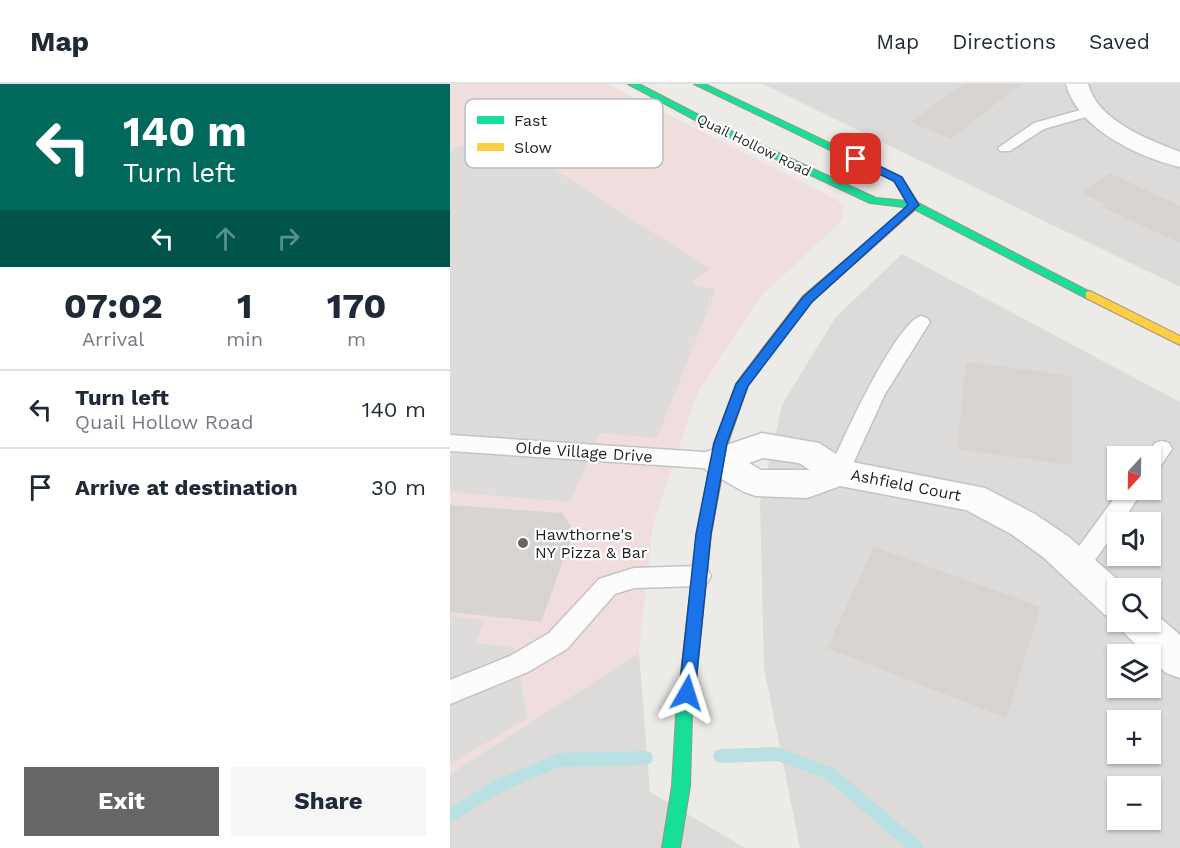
<!DOCTYPE html>
<meta charset="utf-8">
<style>
body{margin:0;font-family:"Work Sans",sans-serif;background:#f6f6f7;color:#1f2937;height:100vh;display:flex;flex-direction:column;font-size:22px;white-space:nowrap}
*{box-sizing:border-box;margin:0}
p{font-size:20px;color:#747a83}
.icon{flex:none;width:33px;height:33px;fill:none;stroke:currentColor;stroke-width:2;stroke-linecap:round;stroke-linejoin:round}
.map{position:relative;flex:1;overflow:hidden}
.side{display:flex;flex-direction:column;background:#fff;width:450px}
.side>*{flex:none}
.guide{background:#00695c;color:#fff;overflow:hidden}
.needle{width:39px;rotate:202deg}
.buttons{position:absolute;left:657px;top:362px;display:grid;gap:12px}
.buttons a{display:grid;place-items:center;width:54px;height:54px;border-radius:0px;background:#fff;box-shadow:0 2px 4px #0004;font-size:30px}
.pin{position:absolute;display:grid;place-items:center;width:51px;height:51px;color:#fff;margin:-26px;border-radius:12px;box-shadow:0 3px 9px #0006}
.me{position:absolute;width:66px;margin:-33px;rotate:6deg;stroke-linejoin:round;filter:drop-shadow(0 0 4px #0008)}
.turn{display:flex;align-items:center;gap:21px;height:126px;padding:0 24px;font-size:27px}
.turn .icon{width:78px;height:78px;stroke-width:2.5}
.turn b{display:block;font-size:42px;line-height:51px}
.lanes{display:flex;align-items:center;height:57px;padding:0 24px;background:#0003;justify-content:center;gap:30px;direction:ltr}
.lanes .off{opacity:.35}
.eta{display:flex;justify-content:space-evenly;align-items:center;height:102px;text-align:center}
.eta b{font-size:36px;font-weight:700;line-height:42px}
.button{display:flex;gap:12px;margin-top:auto;padding:12px 24px}
.button a{flex:1;height:69px;border-radius:0px;background:#676665;color:#fff;font-size:24px;font-weight:700;line-height:69px;text-align:center}
.button a+a{background:#f6f6f7;color:#1f2937}
ul{padding:0;list-style:none}
li{display:flex;align-items:center;gap:18px;height:78px;padding:0 24px;border-top:2px solid #e0e1e3}
li div{flex:1}
li b{display:block;font-size:22px}
li em{font-style:normal}
header{display:flex;align-items:center;gap:36px;box-sizing:border-box;height:84px;padding:0 30px;background:#fff;border-bottom:2px solid #e0e1e3}
header strong{font-size:28px}
nav{display:flex;gap:33px;margin-inline-start:auto;font-size:21px}
main{display:flex;flex:1;min-height:0}
.map>svg:first-child{display:block}
</style>
<header>
<strong>Map</strong>
<nav><a>Map</a><a>Directions</a><a>Saved</a></nav>
</header>
<main>
<section class="side">
<div class="guide">
<div class="turn"><svg class="icon" aria-label="left" viewBox="0 0 24 24"><path d="M17 20v-9H6M10 6l-5 5 5 5"/></svg><div><b>140 m</b>Turn left</div></div>
<div class="lanes"><svg class="icon" aria-label="left" viewBox="0 0 24 24"><path d="M17 20v-9H6M10 6l-5 5 5 5"/></svg><svg class="icon off" aria-label="ahead" viewBox="0 0 24 24"><path d="M12 20V5M6 11l6-6 6 6"/></svg><svg class="icon off" aria-label="right" viewBox="0 0 24 24"><path d="M7 20v-9h11M14 6l5 5-5 5"/></svg></div>
</div>
<div class="eta">
<div><b>07:02</b><p>Arrival</p></div>
<div><b>1</b><p>min</p></div>
<div><b>170</b><p>m</p></div>
</div>
<ul>
<li><svg class="icon" aria-label="left" viewBox="0 0 24 24"><path d="M17 20v-9H6M10 6l-5 5 5 5"/></svg><div><b>Turn left</b><p>Quail Hollow Road</p></div><em>140 m</em></li>
<li><svg class="icon" aria-label="arrive" viewBox="0 0 24 24"><path d="M6 21V4h12l-3 4 3 4H6"/></svg><div><b>Arrive at destination</b></div><em>30 m</em></li>
</ul>
<div class="button"><a>Exit</a><a>Share</a></div>
</section>
<div class="map">
<svg width="730" height="764" viewBox="0 0 730 764">
<rect width="100%" height="100%" fill="#edebe8"/>
<!-- residential -->
<g fill="#dcdbd9" fill-rule="evenodd">
<path d="M 313,0 L 730,0 L 730,203 Z"/>
<path d="M 452,170 L 730,318 L 730,764 L 350,764 L 314,584 L 310,418 L 332,321 L 385,234 ZM 668,372 L 700,372 L 700,405 L 668,405 ZM 668,438 L 700,438 L 700,471 L 668,471 ZM 668,504 L 700,504 L 700,537 L 668,537 ZM 668,570 L 700,570 L 700,603 L 668,603 ZM 668,636 L 700,636 L 700,669 L 668,669 ZM 668,702 L 700,702 L 700,735 L 668,735 Z"/>
<path d="M 189,569 L 200,708 L 295,764 L 0,764 L 0,690 Z"/>
</g>
<!-- commercial -->
<path fill="#f0dedf" d="M 0,0 L 157,0 L 386,115 L 394,122 L 392,137 L 311,212 L 247,310 L 203,440 L 189,569 L 0,690 Z"/>
<!-- parking -->
<g fill="#dddcdb" fill-rule="evenodd">
<path d="M 44,47 L 260,185 L 243,197 L 244,202 L 266,205 L 207,354 L 150,349 L 120,418 L 0,408 L 0,67 Z"/>
<path d="M 459,228 L 509,250 L 466,323 L 450,366 L 385,352 L 416,285 Z"/>
<path d="M 685,345 L 730,371 L 730,448 L 706,477 L 696,471 L 700,471 L 700,438 L 668,438 L 667,453 L 615,419 ZM 668,372 L 700,372 L 700,405 L 668,405 Z"/>
<path d="M 364,376 L 430,381 L 476,390 L 513,401 L 492,452 L 433,441 L 372,440 Z"/>
<path d="M 651,487 L 668,504 L 668,537 L 700,537 L 730,556 L 730,642 L 711,628 L 724,614 L 726,608 L 701,585 L 700,570 L 683,570 L 674,562 L 666,560 L 649,573 L 603,529 Z"/>
<path d="M 0,532 L 35,536 L 25,559 L 63,563 L 78,634 L 0,680 Z"/>
</g>
<g fill="none" stroke-linecap="round" stroke-linejoin="round">
<!-- stream -->
<g fill="#b9e0e2" fill-rule="evenodd">
<path d="M 327,663 L 384,684 L 472,759 L 474,764 L 456,764 L 375,694 L 327,677 L 270,679 L 265,677 L 263,672 L 265,667 L 270,665 Z"/>
<path d="M 196,667 L 201,669 L 203,674 L 201,679 L 196,681 L 109,683 L 52,708 L 0,739 L 0,724 L 42,698 L 109,669 Z"/>
</g>
</g>
<!-- building -->
<g fill="#d6d3d0">
<path d="M 514,0 L 571,0 L 501,55 L 460,38 Z"/>
<path d="M 659,89 L 730,122 L 730,159 L 652,123 L 656,120 L 632,109 Z"/>
<path d="M 516,278 L 622,292 L 622,381 L 507,365 Z"/>
<path d="M 0,421 L 112,429 L 124,447 L 91,538 L 0,528 Z"/>
<path d="M 424,463 L 591,523 L 556,634 L 377,564 Z"/>
</g>
<g fill="none" stroke-linecap="round" stroke-linejoin="round">
<!-- lane casing -->
<g stroke="#c4c3c2" stroke-width="3">
<g id="lane">
<path d="M 641,23 L 648,27 L 646,30 L 594,45 L 560,67 L 550,67 L 548,64 L 584,39 Z"/>
<path d="M 471,232 L 477,234 L 480,238 L 435,310 L 396,395 L 389,397 L 382,395 L 378,389 C 390,361 445,239 471,232 Z"/>
<path d="M 0,351 L 268,369 L 275,371 L 278,377 L 275,383 L 268,385 L 0,367 Z"/>
<path d="M 712,357 L 719,359 L 722,365 L 707,387 L 700,389 L 700,372 L 695,372 L 705,359 Z"/>
<path d="M 671,405 L 694,405 L 672,438 L 668,438 L 668,444 L 635,490 L 627,493 L 619,490 L 616,483 L 619,476 Z"/>
<path d="M 249,482 L 257,485 L 261,492 L 257,499 L 249,502 L 184,504 L 165,510 L 117,565 L 78,588 L 0,620 L 0,596 L 60,572 L 99,549 L 149,495 L 184,484 Z"/>
</g>
</g>
<!-- street casing -->
<g stroke="#c4c3c2" stroke-width="3">
<g id="street">
<path d="M 616,0 L 638,0 C 648,37 697,55 730,68 L 730,83 C 688,73 628,45 616,0 Z"/>
<path d="M 312,349 L 369,359 L 397,377 L 535,404 L 585,430 L 619,453 L 677,504 L 668,504 L 668,535 L 655,531 L 593,473 L 561,450 L 516,426 L 390,402 L 357,414 L 306,412 L 294,408 L 256,386 L 252,377 L 256,368 ZM 313,374 L 349,379 L 360,386 L 311,386 L 299,379 Z"/>
<path d="M 700,525 L 730,551 L 730,594 L 716,589 L 700,574 L 700,570 L 696,570 L 674,549 L 668,537 L 700,537 Z"/>
</g>
</g>
<!-- fast casing -->
<g stroke="#99977e" stroke-width="2">
<g id="fast">
<path d="M 178,0 L 189,0 L 270,42 L 426,114 L 457,117 L 444,97 L 244,0 L 255,0 L 451,93 L 468,119 L 646,211 L 644,214 L 636,214 L 462,124 L 420,119 L 264,46 Z"/>
<path d="M 298,288 L 304,292 L 298,301 L 278,359 L 261,450 L 242,632 L 240,702 L 230,764 L 212,764 L 222,702 L 226,632 L 247,450 L 264,359 L 286,300 L 294,289 Z"/>
</g>
</g>
<!-- slow casing -->
<g stroke="#99977e" stroke-width="2">
<g id="slow">
<path d="M 464,118 L 469,121 L 468,123 L 361,218 L 302,295 L 294,295 L 292,292 L 294,289 L 353,212 Z"/>
<path d="M 640,207 L 730,252 L 730,261 L 636,214 L 636,208 Z"/>
</g>
</g>
<!-- lane -->
<use href="#lane" fill="#fcfcfc" fill-rule="evenodd"/>
<!-- street -->
<use href="#street" fill="#fcfcfc" fill-rule="evenodd"/>
<!-- fast -->
<use href="#fast" fill="#16e098" fill-rule="evenodd"/>
<!-- slow -->
<use href="#slow" fill="#ffcf43" fill-rule="evenodd"/>
</g>
<!-- route -->
<path fill="#1a73e8" stroke="#114b97" stroke-width="1.5" d="M 402,72 L 409,72 L 452,93 L 469,121 L 362,218 L 298,302 L 277,359 L 261,450 L 245,609 L 243,614 L 237,617 L 231,614 L 229,609 L 246,450 L 264,359 L 286,300 L 353,213 L 458,121 L 444,97 L 402,77 Z"/>
<!-- markers -->
<circle fill="#676665" stroke="#fff" stroke-width="2" cx="73" cy="459" r="6"/>
<g text-anchor="middle" dominant-baseline="central" stroke-width="4.5" stroke-linejoin="round" paint-order="stroke">
<!-- far-street labels -->
<g font-size="14" fill="#1f1f1f" stroke="#fff">
<text transform="translate(304 61) rotate(26)">Quail Hollow Road</text>
</g>
<!-- street labels -->
<g font-size="16" fill="#1f1f1f" stroke="#fff">
<text transform="translate(134 368) rotate(4)">Olde Village Drive</text>
<text transform="translate(456 401) rotate(11)">Ashfield Court</text>
</g>
<!-- poi labels -->
<g font-size="16" fill="#1f1f1f" stroke="#fff" text-anchor="start">
<text x="85" y="450">Hawthorne's<tspan x="85" dy="18">NY Pizza &amp; Bar</tspan></text>
</g>
</g>
<!-- legend -->
<rect x="15" y="15" width="198" height="69" rx="9" fill="#fff" stroke="#bcbcbc" stroke-width="1.5"/>
<rect x="27" y="32" width="27" height="8" fill="#16e098"/>
<rect x="27" y="59" width="27" height="8" fill="#ffcf43"/>
<g font-size="16" fill="#1f1f1f">
<text x="64" y="42">Fast</text>
<text x="64" y="69">Slow</text>
</g>
</svg>
<div class="buttons">
<a><svg class="needle" viewBox="-14 -14 28 28"><path d="M0-13l5 13h-10z" fill="#e53935"/><path d="M0 13l5-13h-10z" fill="#747a83"/></svg></a>
<a><svg class="icon" aria-label="sound" viewBox="0 0 24 24"><path d="M4 9h4l5-4v14l-5-4H4zM17 9q2 3 0 6"/></svg></a>
<a><svg class="icon" aria-label="search" viewBox="0 0 24 24"><circle cx="10" cy="10" r="6"/><path d="M15 15l6 6"/></svg></a>
<a><svg class="icon" aria-label="layers" viewBox="0 0 24 24"><path d="M12 4l9 5-9 5-9-5zM3 14l9 5 9-5"/></svg></a>
<a>+</a>
<a>−</a>
</div>
<div class="pin" style="left:406px;top:75px;background:#d93025"><svg class="icon" aria-label="arrive" viewBox="0 0 24 24"><path d="M6 21V4h12l-3 4 3 4H6"/></svg></div>
<svg class="me" style="left:237px;top:609px" viewBox="-20 -20 40 40"><path d="M0-17L14 15 0 8-14 15z" fill="#1a73e8" stroke="#fff" stroke-width="4"/></svg>
</div>
</main>
